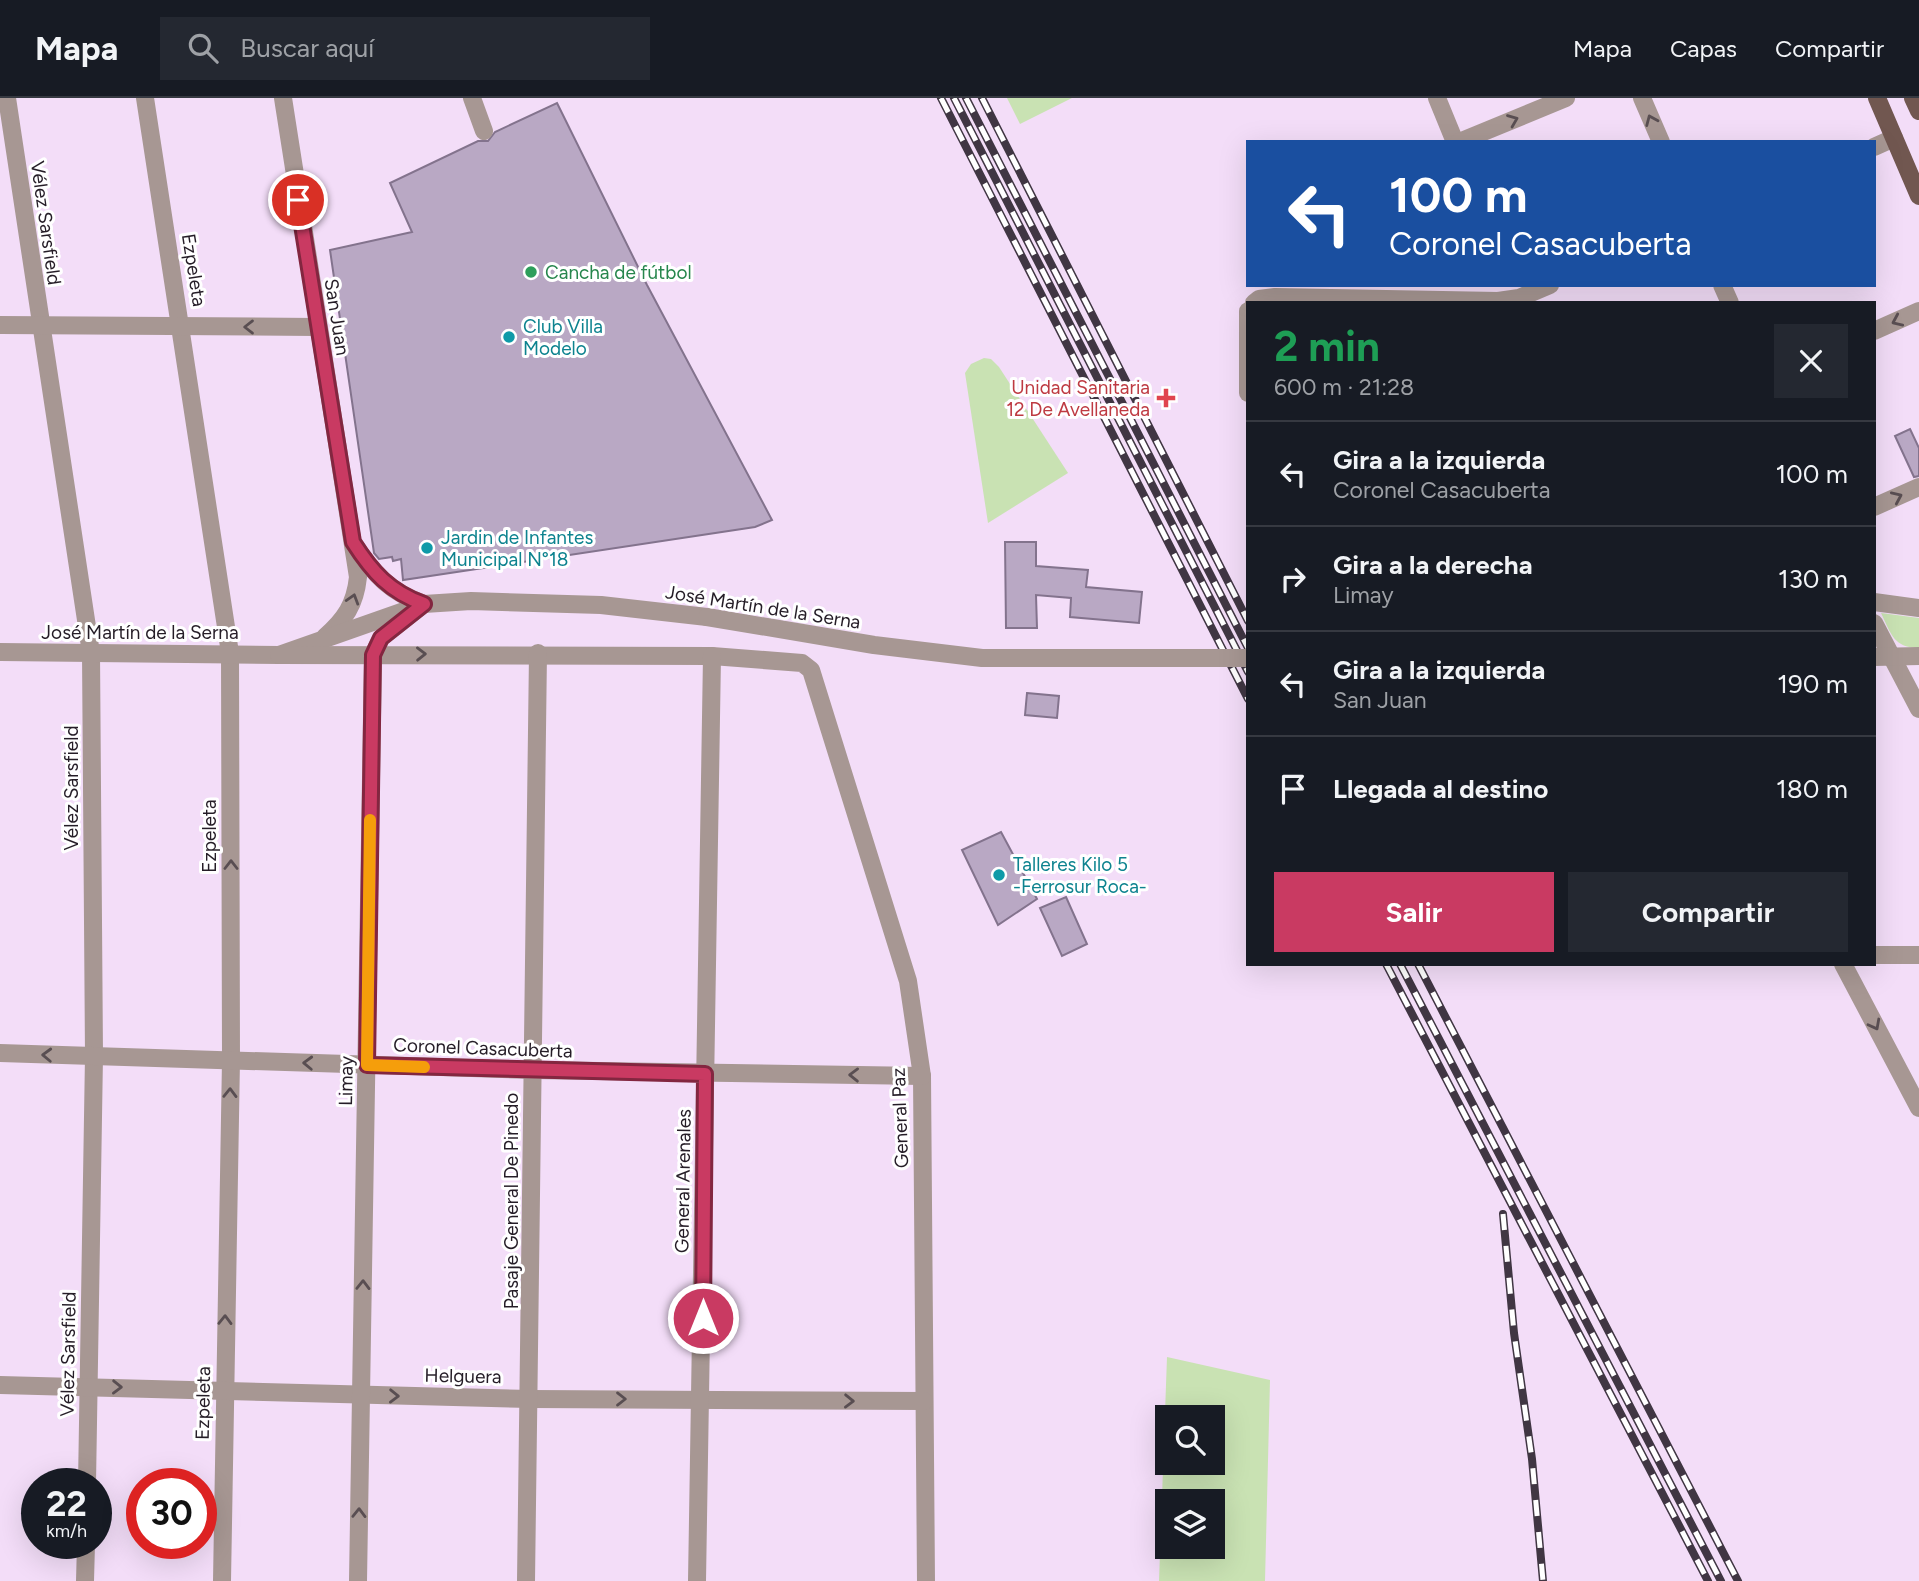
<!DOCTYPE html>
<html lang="es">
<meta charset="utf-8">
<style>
body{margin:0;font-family:Figtree,sans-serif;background:#242831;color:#f1f3f6;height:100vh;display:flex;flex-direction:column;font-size:26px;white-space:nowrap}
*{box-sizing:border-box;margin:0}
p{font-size:23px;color:#9ea1a6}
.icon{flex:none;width:38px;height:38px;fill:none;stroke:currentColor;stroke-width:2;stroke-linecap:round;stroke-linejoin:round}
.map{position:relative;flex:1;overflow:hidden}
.details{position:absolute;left:1246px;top:203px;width:630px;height:665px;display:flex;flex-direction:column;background:#171b24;border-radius:0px;box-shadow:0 7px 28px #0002}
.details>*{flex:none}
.hud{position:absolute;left:1246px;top:42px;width:630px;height:147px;border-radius:0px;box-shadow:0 7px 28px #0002;background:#1a4fa0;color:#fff;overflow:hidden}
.tools{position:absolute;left:1155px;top:1307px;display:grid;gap:14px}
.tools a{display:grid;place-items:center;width:70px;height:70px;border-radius:0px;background:#171b24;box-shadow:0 7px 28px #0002;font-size:35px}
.speed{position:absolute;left:21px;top:1370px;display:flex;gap:14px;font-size:35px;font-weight:700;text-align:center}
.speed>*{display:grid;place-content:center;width:91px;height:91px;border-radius:50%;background:#171b24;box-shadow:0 7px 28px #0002;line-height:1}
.speed small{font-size:18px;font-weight:400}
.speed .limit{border:10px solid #d22;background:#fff;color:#111}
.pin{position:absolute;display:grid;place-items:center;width:60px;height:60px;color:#fff;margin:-30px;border:4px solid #fff;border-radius:50%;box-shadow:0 2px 7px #0007}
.me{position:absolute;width:77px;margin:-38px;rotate:0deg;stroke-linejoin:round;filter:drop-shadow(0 0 5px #0008)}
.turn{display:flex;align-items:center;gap:24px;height:147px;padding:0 28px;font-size:32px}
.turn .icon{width:91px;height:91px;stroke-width:2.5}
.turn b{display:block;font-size:49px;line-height:60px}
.round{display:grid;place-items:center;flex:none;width:74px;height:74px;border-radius:0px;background:#242831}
.headline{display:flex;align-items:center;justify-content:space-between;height:119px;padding:0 28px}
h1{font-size:42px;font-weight:700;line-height:52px;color:#1e9e55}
.primary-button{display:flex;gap:14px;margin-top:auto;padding:14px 28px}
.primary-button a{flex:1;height:80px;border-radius:0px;background:#c93a62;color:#fff;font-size:28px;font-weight:700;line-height:80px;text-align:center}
.primary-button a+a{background:#242831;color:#f1f3f6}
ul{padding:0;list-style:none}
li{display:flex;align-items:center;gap:21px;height:105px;padding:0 28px;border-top:2px solid #363941}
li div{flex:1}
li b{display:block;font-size:26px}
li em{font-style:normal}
header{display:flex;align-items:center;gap:42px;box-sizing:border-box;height:98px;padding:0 35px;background:#171b24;border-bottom:2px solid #363941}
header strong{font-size:33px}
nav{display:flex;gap:38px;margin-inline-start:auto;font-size:24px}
.search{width:490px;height:63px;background:#242831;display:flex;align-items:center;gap:18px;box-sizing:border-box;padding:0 24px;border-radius:0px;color:#9ea1a6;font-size:26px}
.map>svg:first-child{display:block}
</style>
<header>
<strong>Mapa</strong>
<div class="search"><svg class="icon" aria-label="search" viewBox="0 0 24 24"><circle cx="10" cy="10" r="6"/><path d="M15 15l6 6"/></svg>Buscar aquí</div>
<nav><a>Mapa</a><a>Capas</a><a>Compartir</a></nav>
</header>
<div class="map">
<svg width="1919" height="1483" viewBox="0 0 1919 1483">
<rect width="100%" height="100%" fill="#f3ddf8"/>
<!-- green -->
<g fill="#c9e2b3" fill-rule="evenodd">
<path d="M 1007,0 L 1072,0 L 1020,26 Z"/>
<path d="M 984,260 L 991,261 L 999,269 L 1068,375 L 988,425 L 965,275 L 971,266 Z"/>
<path d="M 1881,515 L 1919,520 L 1919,550 C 1894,550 1891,536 1881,515 Z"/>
<path d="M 1167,1259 L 1270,1282 L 1265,1483 L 1159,1483 ZM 1167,1320 L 1213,1320 L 1213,1365 L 1167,1365 ZM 1167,1404 L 1213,1404 L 1213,1449 L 1167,1449 Z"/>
</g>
<!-- building -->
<g fill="#b9a8c4" stroke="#83738d" stroke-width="2">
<path d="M 557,5 L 647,187 L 772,422 L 755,429 L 403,482 L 401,461 L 393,463 L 392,459 L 379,461 L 374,455 L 330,152 L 412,134 L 390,85 L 478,43 L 488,43 L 495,34 Z"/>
<path d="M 1910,331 L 1919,350 L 1919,378 L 1914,379 L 1895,338 Z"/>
<path d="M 1005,444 L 1036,444 L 1036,468 L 1088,472 L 1086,489 L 1142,494 L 1139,525 L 1070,519 L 1071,500 L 1036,497 L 1037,530 L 1006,530 Z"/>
<path d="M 1027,595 L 1059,598 L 1057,620 L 1025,617 Z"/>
<path d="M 1001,734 L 1037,801 L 998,827 L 962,752 Z"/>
<path d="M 1066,799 L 1087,846 L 1062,858 L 1040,810 Z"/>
</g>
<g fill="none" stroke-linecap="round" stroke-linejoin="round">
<!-- minor -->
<g stroke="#a79793" stroke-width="18">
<path d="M 7,0 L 91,555 L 94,958 L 87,1386"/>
<path d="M 145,0 L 230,555 L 231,962 L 222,1483"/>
<path d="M 283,0 L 358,479 C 355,507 345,521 325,539"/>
<path d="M 472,0 L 484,33"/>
<path d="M 1437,0 L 1455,44"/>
<path d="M 1642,0 L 1661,44"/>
<path d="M 1459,44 L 1566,0"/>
<path d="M 1874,49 L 1894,40"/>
<path d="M 1722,187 L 1730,205"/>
<path d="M 1254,205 L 1259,201 L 1275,199 L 1498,203 L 1519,200 L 1550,187"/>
<path d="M 1248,213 L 1248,295"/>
<path d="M 0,227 L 317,229"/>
<path d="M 1874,233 L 1919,213"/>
<path d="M 1874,409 L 1919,389"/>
<path d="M 356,449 C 374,477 392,495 424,506"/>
<path d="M 1874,504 L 1919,510"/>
<path d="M 1874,525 L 1919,611"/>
<path d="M 0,554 L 279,557 L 424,506 L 471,503 L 601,507 L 707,519"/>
<path d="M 279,557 L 712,558 L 802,565 L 811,572 L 908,883 L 922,978 L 926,1483"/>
<path d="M 1874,559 L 1919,558"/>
<path d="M 1874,857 L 1919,857"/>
<path d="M 1843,866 L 1919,1010"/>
<path d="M 0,955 L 533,972 L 922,978"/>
<path d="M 0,1287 L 531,1301 L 924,1303"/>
<path d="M 85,1483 L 86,1446"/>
<path d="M 358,1483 L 373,557 L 381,540 L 424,506"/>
<path d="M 526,1483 L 538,555"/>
<path d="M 697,1483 L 712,558"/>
</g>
<!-- major -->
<g stroke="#715750" stroke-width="18">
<path d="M 1877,0 L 1919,98"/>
<path d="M 1913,0 L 1919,13"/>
</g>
<!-- rail casing -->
<g stroke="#403643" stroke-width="8">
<g id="rail">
<path d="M 941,0 L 1248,601"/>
<path d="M 954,0 L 1248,574"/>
<path d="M 966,0 L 1248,550"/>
<path d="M 982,0 L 1248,523"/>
<path d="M 1386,866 L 1708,1483"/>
<path d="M 1400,866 L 1721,1483"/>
<path d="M 1418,866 L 1738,1483"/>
<path d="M 1503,1116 L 1514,1235 L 1532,1361 L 1543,1483"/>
</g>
</g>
<!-- rail -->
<use href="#rail" stroke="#fff" stroke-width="5" stroke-dasharray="16" stroke-linecap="butt"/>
<!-- minor-bridge -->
<path stroke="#a79793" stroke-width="18" d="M 707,519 L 874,547 L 982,560 L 1248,560"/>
</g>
<!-- one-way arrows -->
<defs><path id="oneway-chevron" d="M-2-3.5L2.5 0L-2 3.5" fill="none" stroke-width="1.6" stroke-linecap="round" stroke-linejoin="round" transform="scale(1.75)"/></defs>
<g stroke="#594e52">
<use href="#oneway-chevron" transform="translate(1513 22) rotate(-22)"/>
<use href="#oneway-chevron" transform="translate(1651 22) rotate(-113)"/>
<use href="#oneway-chevron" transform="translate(1897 223) rotate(156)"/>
<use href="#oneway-chevron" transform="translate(249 229) rotate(180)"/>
<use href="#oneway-chevron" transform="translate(1897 399) rotate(-24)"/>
<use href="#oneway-chevron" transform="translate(353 501) rotate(-73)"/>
<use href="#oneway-chevron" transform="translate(421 556) rotate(-1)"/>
<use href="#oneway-chevron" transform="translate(231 767) rotate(-90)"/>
<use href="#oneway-chevron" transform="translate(1875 927) rotate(62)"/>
<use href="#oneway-chevron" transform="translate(47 957) rotate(-178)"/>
<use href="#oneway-chevron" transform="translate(308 965) rotate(-178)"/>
<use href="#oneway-chevron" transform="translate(854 977) rotate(-179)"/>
<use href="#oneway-chevron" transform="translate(230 995) rotate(-89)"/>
<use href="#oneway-chevron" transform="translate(363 1187) rotate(-89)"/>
<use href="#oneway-chevron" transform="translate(225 1222) rotate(-89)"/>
<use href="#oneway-chevron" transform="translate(117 1289) rotate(1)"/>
<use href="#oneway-chevron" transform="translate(394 1298) rotate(1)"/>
<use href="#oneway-chevron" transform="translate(621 1301)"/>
<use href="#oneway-chevron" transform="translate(849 1303) rotate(1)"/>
<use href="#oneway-chevron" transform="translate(359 1415) rotate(-89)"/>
</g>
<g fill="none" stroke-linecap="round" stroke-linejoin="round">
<!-- route casing -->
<g stroke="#832640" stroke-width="18">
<path id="route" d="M 298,102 L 353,444 C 372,474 390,494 424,506 L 381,540 L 373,557 L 367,967 L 705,976 L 703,1220"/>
</g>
<!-- route -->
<use href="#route" stroke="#c93a62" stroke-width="12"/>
<!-- slow -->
<path stroke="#f59e0b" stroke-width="12" d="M 370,722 L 367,967 L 424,969"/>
</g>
<!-- markers -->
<circle fill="#2e9e5b" stroke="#fff" stroke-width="2.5" cx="531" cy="174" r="7"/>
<g fill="#0f9aa8" stroke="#fff" stroke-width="2.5">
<circle cx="509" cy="239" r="7"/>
<circle cx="427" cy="450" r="7"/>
<circle cx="999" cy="777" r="7"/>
</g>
<path fill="#e0444e" stroke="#fff" stroke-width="2.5" d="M1162.5 289.5h7v7h7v7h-7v7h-7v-7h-7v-7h7z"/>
<g text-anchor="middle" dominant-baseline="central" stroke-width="6" stroke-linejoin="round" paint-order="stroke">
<!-- street labels -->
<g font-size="19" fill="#251d27" stroke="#fff">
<text transform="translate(46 125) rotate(82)">Vélez Sarsfield</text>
<text transform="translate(194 172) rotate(81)">Ezpeleta</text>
<text transform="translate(337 219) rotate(81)">San Juan</text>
<text transform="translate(763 509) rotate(9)">José Martín de la Serna</text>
<text x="140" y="534">José Martín de la Serna</text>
<text transform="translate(71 690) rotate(-90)">Vélez Sarsfield</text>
<text transform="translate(209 738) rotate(-90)">Ezpeleta</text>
<text transform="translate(483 950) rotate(2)">Coronel Casacuberta</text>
<text transform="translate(346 983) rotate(-89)">Limay</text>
<text transform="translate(900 1020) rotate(-92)">General Paz</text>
<text transform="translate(683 1083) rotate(-89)">General Arenales</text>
<text transform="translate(511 1103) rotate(-90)">Pasaje General De Pinedo</text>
<text transform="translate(68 1256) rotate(-89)">Vélez Sarsfield</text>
<text transform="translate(463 1278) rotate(1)">Helguera</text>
<text transform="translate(203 1305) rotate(-89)">Ezpeleta</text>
</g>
<!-- leisure labels -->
<g font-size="19" fill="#27864d" stroke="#fff" text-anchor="start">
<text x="545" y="174">Cancha de fútbol</text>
</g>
<!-- culture labels -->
<g font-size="19" fill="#0d838f" stroke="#fff" text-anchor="start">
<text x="523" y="228">Club Villa<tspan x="523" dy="22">Modelo</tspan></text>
<text x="441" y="439">Jardin de Infantes<tspan x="441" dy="22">Municipal N°18</tspan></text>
<text x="1013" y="766">Talleres Kilo 5<tspan x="1013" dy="22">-Ferrosur Roca-</tspan></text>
</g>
<!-- health labels -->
<g font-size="19" fill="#be3a42" stroke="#fff" text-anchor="end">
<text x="1150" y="289">Unidad Sanitaria<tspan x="1150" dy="22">12 De Avellaneda</tspan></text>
</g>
</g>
</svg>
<div class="tools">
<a><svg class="icon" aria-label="search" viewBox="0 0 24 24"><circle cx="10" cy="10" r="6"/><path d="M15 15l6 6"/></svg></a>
<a><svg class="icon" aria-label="layers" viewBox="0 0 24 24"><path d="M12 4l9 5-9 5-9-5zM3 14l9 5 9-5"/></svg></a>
</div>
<div class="speed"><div>22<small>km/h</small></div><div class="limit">30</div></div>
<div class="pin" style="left:298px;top:102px;background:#d93025"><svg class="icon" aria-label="arrive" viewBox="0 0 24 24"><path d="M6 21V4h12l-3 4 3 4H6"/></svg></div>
<svg class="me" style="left:703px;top:1220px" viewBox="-20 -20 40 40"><circle r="17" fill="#c93a62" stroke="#fff" stroke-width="3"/><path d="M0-11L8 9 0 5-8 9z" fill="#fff"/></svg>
<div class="hud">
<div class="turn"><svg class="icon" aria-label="left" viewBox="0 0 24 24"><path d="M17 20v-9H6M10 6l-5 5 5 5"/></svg><div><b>100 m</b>Coronel Casacuberta</div></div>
</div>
<section class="details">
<div class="headline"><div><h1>2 min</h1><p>600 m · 21:28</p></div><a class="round"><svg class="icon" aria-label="close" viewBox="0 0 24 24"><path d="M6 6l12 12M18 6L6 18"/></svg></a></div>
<ul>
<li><svg class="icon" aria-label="left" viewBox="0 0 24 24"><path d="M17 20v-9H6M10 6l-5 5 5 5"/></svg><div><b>Gira a la izquierda</b><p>Coronel Casacuberta</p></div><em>100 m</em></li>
<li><svg class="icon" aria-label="right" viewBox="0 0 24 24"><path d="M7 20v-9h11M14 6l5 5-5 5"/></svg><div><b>Gira a la derecha</b><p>Limay</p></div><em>130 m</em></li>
<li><svg class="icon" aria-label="left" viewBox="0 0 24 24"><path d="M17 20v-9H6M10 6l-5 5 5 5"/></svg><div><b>Gira a la izquierda</b><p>San Juan</p></div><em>190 m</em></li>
<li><svg class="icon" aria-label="arrive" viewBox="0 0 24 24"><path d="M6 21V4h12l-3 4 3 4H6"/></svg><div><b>Llegada al destino</b></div><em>180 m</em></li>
</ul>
<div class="primary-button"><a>Salir</a><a>Compartir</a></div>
</section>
</div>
